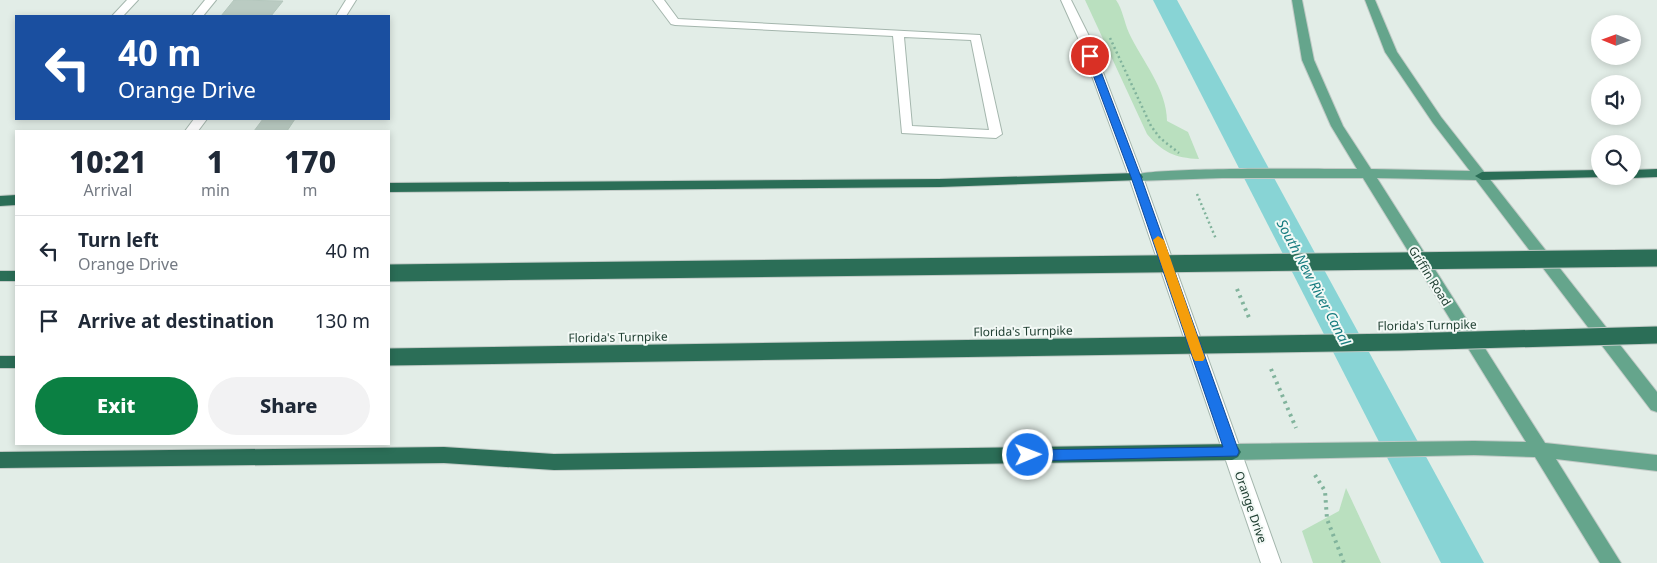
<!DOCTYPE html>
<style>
body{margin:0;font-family:"Noto Sans",sans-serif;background:#f2f2f3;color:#1f2937;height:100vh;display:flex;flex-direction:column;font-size:19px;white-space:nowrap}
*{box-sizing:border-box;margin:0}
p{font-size:16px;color:#747a83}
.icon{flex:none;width:28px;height:28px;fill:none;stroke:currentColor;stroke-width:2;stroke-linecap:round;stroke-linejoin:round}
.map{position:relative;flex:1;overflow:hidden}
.drawer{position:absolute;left:15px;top:130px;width:375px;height:315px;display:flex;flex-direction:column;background:#fff;border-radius:0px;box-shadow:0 2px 8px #0003}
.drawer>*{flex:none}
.hud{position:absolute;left:15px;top:15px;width:375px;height:105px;border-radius:0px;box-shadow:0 2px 8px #0003;background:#1a4fa0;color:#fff;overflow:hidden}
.needle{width:32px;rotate:271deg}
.fabs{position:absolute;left:1591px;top:15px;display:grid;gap:10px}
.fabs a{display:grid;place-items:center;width:50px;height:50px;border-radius:50%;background:#fff;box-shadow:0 2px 8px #0003;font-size:25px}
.pin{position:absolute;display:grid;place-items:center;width:42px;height:42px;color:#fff;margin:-21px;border:2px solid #fff;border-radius:50%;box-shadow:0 1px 5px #0007}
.me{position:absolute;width:55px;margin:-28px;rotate:89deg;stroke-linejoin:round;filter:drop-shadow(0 0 4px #0008)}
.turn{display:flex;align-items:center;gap:18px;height:105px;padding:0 20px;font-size:22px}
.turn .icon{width:65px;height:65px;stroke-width:2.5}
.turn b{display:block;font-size:35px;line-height:42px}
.eta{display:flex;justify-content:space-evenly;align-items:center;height:85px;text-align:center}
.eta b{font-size:30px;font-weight:800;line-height:35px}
.button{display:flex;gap:10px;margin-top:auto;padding:10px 20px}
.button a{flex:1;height:58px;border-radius:30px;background:#0b8043;color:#fff;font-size:20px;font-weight:800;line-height:58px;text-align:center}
.button a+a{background:#f2f2f3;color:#1f2937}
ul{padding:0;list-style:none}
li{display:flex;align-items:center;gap:15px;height:70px;padding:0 20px;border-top:1px solid #e0e1e3}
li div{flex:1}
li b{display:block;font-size:19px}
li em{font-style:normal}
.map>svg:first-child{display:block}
</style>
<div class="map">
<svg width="1657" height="563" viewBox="0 0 1657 563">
<rect width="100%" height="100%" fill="#e2ede7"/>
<!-- green -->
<g fill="#bae0bf">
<path d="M 1085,0 L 1116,0 C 1123,10 1124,22 1129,33 C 1142,61 1167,89 1167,121 L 1188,132 L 1199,159 C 1175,158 1162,152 1147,134 Z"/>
<path d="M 1346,488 L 1381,563 L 1313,563 L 1302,531 L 1339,511 Z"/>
</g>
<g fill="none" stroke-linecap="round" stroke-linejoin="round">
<!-- canal -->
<path fill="#88d4d5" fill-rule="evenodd" d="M 1153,0 L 1177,0 L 1484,563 L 1441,563 Z"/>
</g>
<!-- building -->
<g fill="#bacbc2" stroke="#b4c7bd">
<path d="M 234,0 L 283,1 L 271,16 L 221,16 Z"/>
<path d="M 263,119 L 295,119 L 287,131 L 254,131 Z"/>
</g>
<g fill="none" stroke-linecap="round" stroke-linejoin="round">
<!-- service casing -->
<g stroke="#a4b6ad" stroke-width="2">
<g id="service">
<path d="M 127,0 L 138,0 L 123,16 L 112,16 Z"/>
<path d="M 205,0 L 216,0 L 203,16 L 192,16 Z"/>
<path d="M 346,0 L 356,0 L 346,16 L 336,16 Z"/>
<path d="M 653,0 L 664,0 L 678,19 L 980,35 L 1002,134 L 996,138 L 902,133 L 893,36 L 675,25 L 671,24 ZM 904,37 L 971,40 L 989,130 L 912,126 Z"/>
<path d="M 194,119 L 207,119 L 198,131 L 185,131 Z"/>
</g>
</g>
<!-- tertiary casing -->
<g stroke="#a4b6ad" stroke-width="2">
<path id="tertiary" d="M 1061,0 L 1071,0 L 1090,38 L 1143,177 L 1281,563 L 1261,563 L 1129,177 L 1078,38 Z"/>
</g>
<!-- primary casing -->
<g stroke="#c1cac6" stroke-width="2">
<path id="primary" d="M 1292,0 L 1302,0 L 1314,60 L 1343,126 L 1371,169 L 1470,171 L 1433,123 L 1385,52 L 1365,0 L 1375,0 L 1397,52 L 1441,117 L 1657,392 L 1657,412 L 1651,410 L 1476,180 L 1377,178 L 1545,443 L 1657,455 L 1657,471 L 1556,459 L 1621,563 L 1600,563 L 1535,457 L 1474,455 L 1232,460 L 1226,457 L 1223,452 L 1226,447 L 1232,444 L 1474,441 L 1526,442 L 1363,178 L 1222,178 L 1136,181 L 1129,177 C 1136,166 1331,169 1357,169 L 1331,126 L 1302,60 Z"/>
</g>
<!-- motorway casing -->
<g stroke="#c1cac6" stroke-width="2">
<g id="motorway">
<path d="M 1657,169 L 1657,177 L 1632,178 L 1627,176 L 1632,176 L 1632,170 Z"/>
<path d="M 1600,170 L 1600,176 L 1605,177 L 1482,180 L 1475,176 L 1482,172 Z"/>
<path d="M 1136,173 L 1141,174 L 1143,177 L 1141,180 L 940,187 L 389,192 L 389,183 L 940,179 Z"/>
<path d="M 16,195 L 16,205 L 0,206 L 0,196 Z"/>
<rect x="0" y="271" width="16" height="10"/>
<rect x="0" y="356" width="16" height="12"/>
<path d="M 1232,444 L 1238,447 L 1241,452 L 1238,457 L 1232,460 L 554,470 L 444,463 L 0,468 L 0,452 L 444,447 L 554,454 Z"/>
</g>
</g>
<!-- path-far1 -->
<g stroke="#81b39c" stroke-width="2.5" stroke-dasharray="2 3" stroke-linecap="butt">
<path d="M 1110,38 L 1151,126 L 1160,138 L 1179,153"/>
<path d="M 1197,194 L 1216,239"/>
</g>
<!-- path -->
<g stroke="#81b39c" stroke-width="4" stroke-dasharray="2.5 4.5" stroke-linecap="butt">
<path d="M 1237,289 L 1250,320"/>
<path d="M 1271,369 L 1296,428"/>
<path d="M 1315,475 L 1325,491 L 1327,519 L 1344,563"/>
</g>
<!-- service -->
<use href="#service" fill="#fff" fill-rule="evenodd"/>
<!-- tertiary -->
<use href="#tertiary" fill="#fff" fill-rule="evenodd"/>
<!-- primary -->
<use href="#primary" fill="#65a58c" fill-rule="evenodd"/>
<!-- motorway -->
<use href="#motorway" fill="#2b6e57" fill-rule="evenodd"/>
<!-- motorway-bridge casing -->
<g stroke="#c1cac6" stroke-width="19" stroke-linecap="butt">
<g id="motorway-bridge">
<path d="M 389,273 L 1657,258"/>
<path d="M 389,357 L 1401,342 L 1657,335"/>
</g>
</g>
<!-- motorway-bridge -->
<use href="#motorway-bridge" stroke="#2b6e57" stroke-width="17"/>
</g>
<!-- route -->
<path fill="#1a73e8" stroke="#114b97" d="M 1087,54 L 1095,56 L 1141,177 L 1239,452 L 1237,456 L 1028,461 L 1023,459 L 1021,455 L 1023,451 L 1028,450 L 1223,447 L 1131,177 L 1086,56 Z"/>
<!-- slow -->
<path fill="#f59e0b" d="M 1158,236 L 1164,240 L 1205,358 L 1203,361 L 1195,361 L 1193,358 L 1153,240 Z"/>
<g text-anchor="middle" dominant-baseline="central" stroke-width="4" stroke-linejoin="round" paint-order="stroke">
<!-- street labels -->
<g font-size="12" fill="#214033" stroke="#f3f9f6">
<text transform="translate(1430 276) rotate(58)">Griffin Road</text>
<text transform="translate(1427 325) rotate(-1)">Florida's Turnpike</text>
<text transform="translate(1023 331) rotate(-1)">Florida's Turnpike</text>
<text transform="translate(618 337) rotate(-1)">Florida's Turnpike</text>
<text transform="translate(1251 507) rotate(71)">Orange Drive</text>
</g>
<!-- water labels -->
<g font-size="14" font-style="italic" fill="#177c7f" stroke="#f3f9f6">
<text transform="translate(1314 282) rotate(62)">South New River Canal</text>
</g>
</g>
</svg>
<div class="fabs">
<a><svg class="needle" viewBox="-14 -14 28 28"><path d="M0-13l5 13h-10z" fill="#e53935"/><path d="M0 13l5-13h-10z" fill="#747a83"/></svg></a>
<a><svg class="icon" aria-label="sound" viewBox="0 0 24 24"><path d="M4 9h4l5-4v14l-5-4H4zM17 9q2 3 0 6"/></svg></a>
<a><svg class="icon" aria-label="search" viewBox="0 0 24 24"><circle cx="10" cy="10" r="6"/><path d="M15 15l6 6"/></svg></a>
</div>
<div class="pin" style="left:1090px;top:56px;background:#d93025"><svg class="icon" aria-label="arrive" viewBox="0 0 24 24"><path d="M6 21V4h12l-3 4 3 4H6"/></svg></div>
<svg class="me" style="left:1028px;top:455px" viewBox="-20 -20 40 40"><circle r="17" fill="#1a73e8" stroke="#fff" stroke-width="3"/><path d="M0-11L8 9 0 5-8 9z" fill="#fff"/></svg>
<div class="hud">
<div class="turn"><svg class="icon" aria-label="left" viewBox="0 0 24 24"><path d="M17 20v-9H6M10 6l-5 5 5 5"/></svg><div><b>40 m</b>Orange Drive</div></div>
</div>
<section class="drawer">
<div class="eta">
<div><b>10:21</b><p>Arrival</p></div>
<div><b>1</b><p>min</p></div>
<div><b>170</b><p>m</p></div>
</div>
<ul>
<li><svg class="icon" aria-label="left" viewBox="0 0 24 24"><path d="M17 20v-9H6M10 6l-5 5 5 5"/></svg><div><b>Turn left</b><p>Orange Drive</p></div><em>40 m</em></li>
<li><svg class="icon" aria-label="arrive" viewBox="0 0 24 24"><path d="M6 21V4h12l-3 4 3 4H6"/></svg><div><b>Arrive at destination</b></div><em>130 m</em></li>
</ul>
<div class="button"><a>Exit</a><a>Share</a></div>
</section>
</div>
